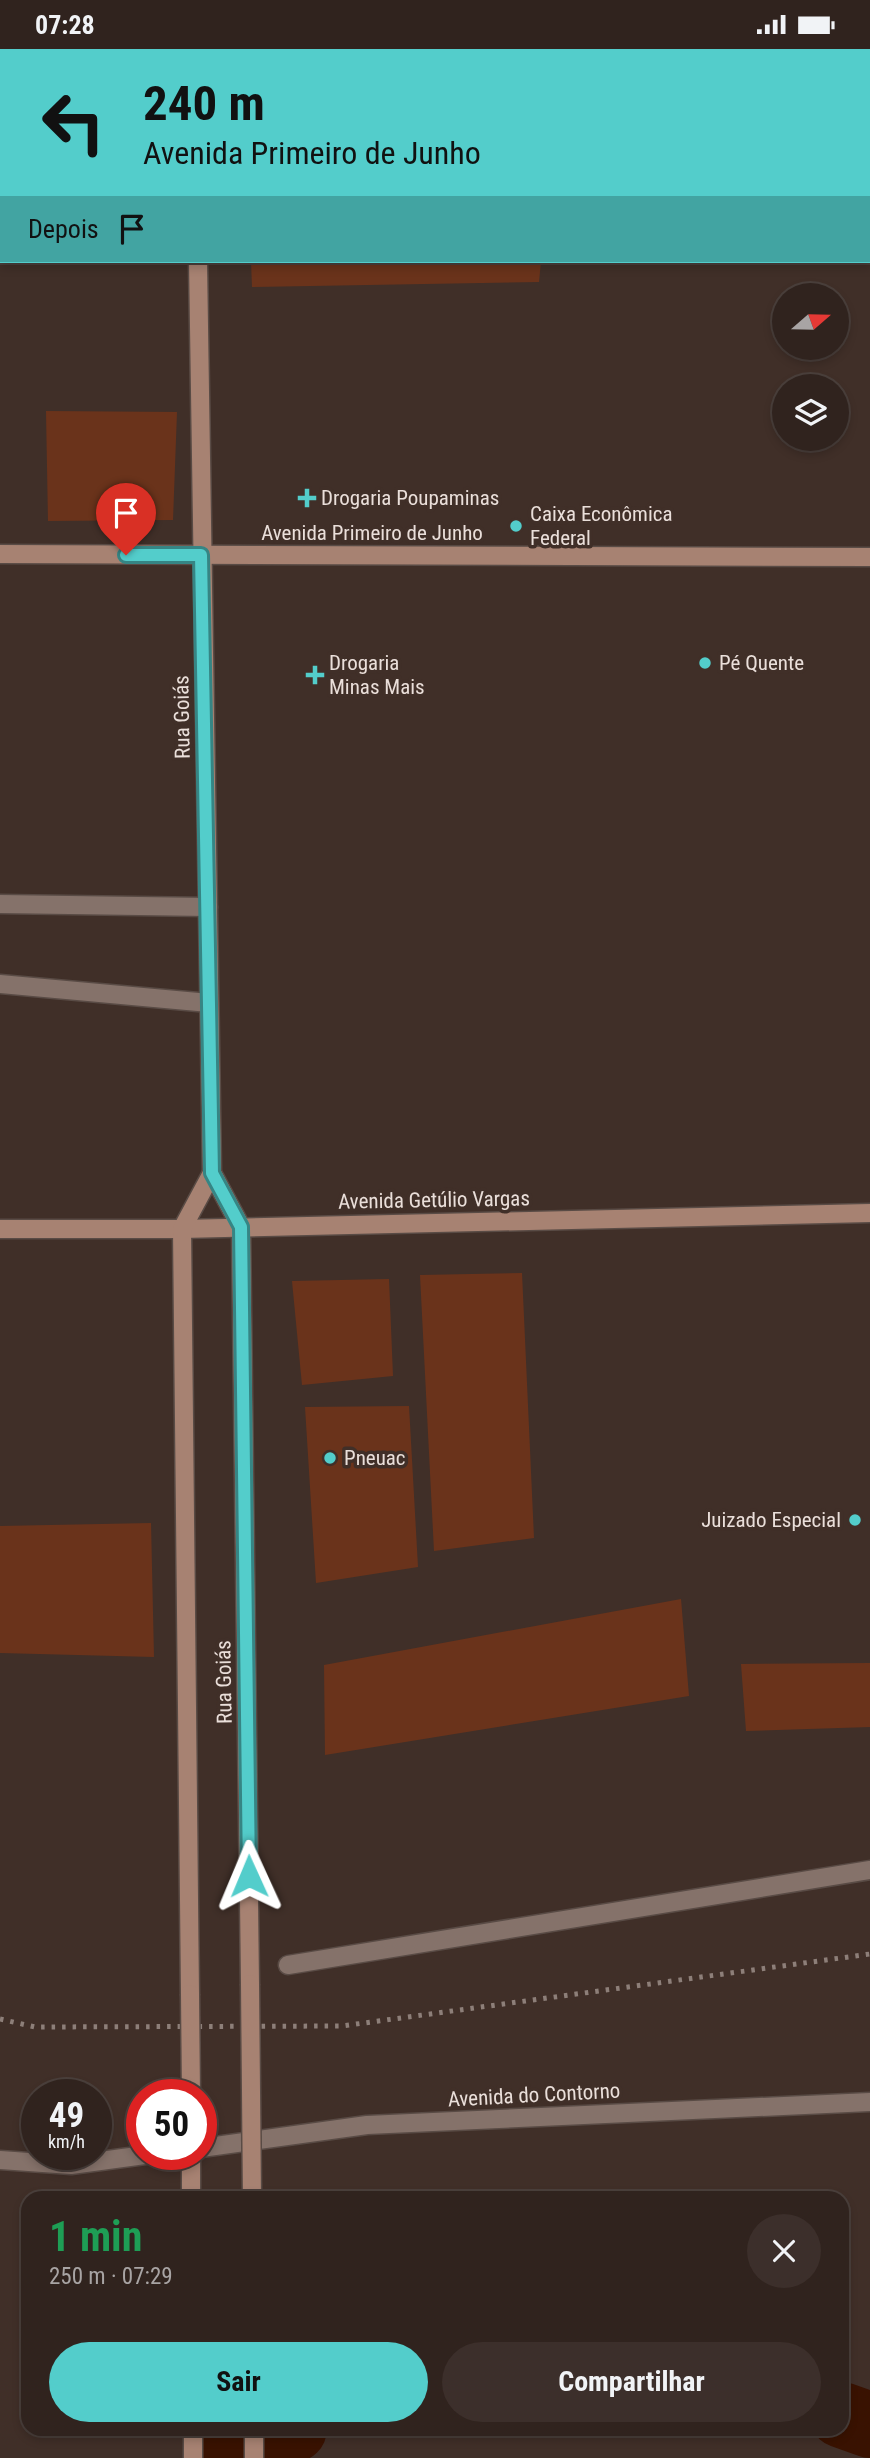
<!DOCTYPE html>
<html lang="pt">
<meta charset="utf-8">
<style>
body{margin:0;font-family:"Roboto Condensed",sans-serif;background:#3c2f2b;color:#f1f3f6;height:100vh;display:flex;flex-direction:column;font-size:26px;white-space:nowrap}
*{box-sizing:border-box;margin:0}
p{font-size:23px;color:#a8a4a4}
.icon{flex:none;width:38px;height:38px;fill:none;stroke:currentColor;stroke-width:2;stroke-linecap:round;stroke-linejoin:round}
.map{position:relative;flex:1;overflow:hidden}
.panel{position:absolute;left:21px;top:2142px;width:828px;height:245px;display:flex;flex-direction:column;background:#30231e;border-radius:21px;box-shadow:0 4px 10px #0003,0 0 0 2px #4b403c}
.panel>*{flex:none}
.top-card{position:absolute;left:0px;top:0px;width:872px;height:214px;box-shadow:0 4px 10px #0003,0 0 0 2px #4b403c;background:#53cdcb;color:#111;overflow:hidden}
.needle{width:46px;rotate:70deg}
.tools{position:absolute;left:772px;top:234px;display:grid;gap:14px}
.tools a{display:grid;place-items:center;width:77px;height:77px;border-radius:50%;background:#30231e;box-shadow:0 4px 10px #0003,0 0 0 2px #4b403c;font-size:35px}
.speed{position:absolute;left:21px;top:2030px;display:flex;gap:14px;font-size:35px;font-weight:700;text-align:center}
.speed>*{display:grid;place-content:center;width:91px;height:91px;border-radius:50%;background:#30231e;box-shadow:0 4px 10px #0003,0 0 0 2px #4b403c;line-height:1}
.speed small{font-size:18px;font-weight:400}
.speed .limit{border:10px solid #d22;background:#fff;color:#111}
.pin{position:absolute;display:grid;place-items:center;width:60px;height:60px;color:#fff;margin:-72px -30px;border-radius:50% 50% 50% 0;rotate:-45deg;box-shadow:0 0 7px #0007}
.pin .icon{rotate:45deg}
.me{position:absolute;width:77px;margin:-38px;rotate:359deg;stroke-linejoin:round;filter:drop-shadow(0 0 5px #0008)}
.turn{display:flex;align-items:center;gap:24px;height:147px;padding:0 28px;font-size:32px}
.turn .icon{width:91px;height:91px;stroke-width:2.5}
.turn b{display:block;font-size:49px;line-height:60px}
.then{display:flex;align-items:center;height:66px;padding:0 28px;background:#0003;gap:14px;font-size:26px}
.round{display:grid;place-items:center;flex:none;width:74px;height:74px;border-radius:37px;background:#3c2f2b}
.summary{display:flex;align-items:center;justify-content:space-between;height:119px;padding:0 28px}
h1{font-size:42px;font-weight:700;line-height:52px;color:#1e9e55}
.primary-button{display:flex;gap:14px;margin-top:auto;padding:14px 28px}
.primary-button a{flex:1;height:80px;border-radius:42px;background:#53cdcb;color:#111;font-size:28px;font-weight:700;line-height:80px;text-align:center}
.primary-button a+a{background:#3c2f2b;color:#f1f3f6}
.status{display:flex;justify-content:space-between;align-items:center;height:49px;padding:0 35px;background:#30231e;direction:ltr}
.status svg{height:19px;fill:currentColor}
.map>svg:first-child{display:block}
</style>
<div class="status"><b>07:28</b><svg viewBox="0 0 49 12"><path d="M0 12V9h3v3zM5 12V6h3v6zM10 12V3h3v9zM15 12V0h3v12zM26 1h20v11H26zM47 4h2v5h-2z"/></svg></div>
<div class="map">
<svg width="870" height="2409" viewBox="0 0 870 2409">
<rect width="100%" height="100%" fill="#402f28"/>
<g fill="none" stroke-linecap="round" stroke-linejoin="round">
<!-- river -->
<g stroke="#391201" stroke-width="66">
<path d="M 842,2366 L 870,2376"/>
<path d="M 220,2409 L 294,2380"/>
</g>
</g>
<!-- building -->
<g fill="#6a331b">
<path d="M 251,212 L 541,212 L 539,233 L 252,238 Z"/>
<path d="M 46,362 L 177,363 L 173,471 L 48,472 Z"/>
<path d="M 522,1224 L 534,1489 L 434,1502 L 420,1226 Z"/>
<path d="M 389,1230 L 393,1327 L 302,1336 L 292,1232 Z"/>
<path d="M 409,1357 L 418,1518 L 316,1534 L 305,1358 Z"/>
<path d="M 151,1474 L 154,1608 L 0,1604 L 0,1477 Z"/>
<path d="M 681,1550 L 689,1647 L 325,1706 L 324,1616 Z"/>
<path d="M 870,1614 L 870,1678 L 746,1682 L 741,1615 Z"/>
</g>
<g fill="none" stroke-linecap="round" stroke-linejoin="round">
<!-- service casing -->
<g stroke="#594b45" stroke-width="21">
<g id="service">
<path d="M 0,855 L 208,858"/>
<path d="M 0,935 L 209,954"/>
</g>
</g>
<!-- minor casing -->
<g stroke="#594b45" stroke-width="21">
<g id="minor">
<path d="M 288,1916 L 870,1821"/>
<path d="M 201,2099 L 367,2076 L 870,2053"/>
<path d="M 0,2111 L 71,2116 L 152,2105"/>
</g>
</g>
<!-- secondary casing -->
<g stroke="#594b45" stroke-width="21">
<g id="secondary">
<path d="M 195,0 L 195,2"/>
<path d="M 198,212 L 212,1124 L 241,1178 L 250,1935"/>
<path d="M 0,505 L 870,508"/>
<path d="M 0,1180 L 182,1180 L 870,1164"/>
<path d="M 190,1945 L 182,1180 L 212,1124"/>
<path d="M 191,2105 L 191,2149"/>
<path d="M 193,2380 L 193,2409"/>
<path d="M 254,2380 L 254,2409"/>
</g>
</g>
<!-- service -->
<use href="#service" stroke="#85726a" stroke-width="18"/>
<!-- minor -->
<use href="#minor" stroke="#85726a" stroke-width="18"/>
<!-- secondary -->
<use href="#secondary" stroke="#a78272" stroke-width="18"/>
<!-- rail -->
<path stroke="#8d7f79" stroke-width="5" stroke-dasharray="3.5 7" stroke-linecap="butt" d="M 0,1970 L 35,1978 L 342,1977 L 870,1905"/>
<!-- secondary-bridge casing -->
<g stroke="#594b45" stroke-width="21" stroke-linecap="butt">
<g id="secondary-bridge">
<path d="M 250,1935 L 252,2149"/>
<path d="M 190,1945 L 191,2046"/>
</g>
</g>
<!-- secondary-bridge -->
<use href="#secondary-bridge" stroke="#a78272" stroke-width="18"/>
</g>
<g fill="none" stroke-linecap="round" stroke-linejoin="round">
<!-- route casing -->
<g stroke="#368584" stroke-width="18">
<path id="route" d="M 126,506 L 201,506 L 212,1124 L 241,1178 L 249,1827"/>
</g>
<!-- route -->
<use href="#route" stroke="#53cdcb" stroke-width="12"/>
</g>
<!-- markers -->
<g fill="#53cdcb" stroke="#402f28" stroke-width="2.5">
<path d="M303.5 438.5h7v7h7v7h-7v7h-7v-7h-7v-7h7z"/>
<circle cx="516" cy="477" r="7"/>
<circle cx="705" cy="614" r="7"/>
<path d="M311.5 615.5h7v7h7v7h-7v7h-7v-7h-7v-7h7z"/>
<circle cx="330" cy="1409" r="7"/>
<circle cx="855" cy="1471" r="7"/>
</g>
<g text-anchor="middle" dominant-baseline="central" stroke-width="7" stroke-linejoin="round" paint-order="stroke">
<!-- poi labels -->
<g font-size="21" fill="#eadfda" stroke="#402f28" text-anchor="start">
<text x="321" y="449">Drogaria Poupaminas</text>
<text x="530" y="465">Caixa Econômica<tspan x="530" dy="24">Federal</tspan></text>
<text x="329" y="614">Drogaria<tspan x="329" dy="24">Minas Mais</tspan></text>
<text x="719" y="614">Pé Quente</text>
<text x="344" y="1409">Pneuac</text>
<text x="841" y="1471" text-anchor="end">Juizado Especial</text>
</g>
<!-- street labels -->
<g font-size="21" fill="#eadfda" stroke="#402f28">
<text x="372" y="484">Avenida Primeiro de Junho</text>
<text transform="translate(182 668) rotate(-91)">Rua Goiás</text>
<text transform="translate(434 1151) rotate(-1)">Avenida Getúlio Vargas</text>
<text transform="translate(224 1633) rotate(-91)">Rua Goiás</text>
<text transform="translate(534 2046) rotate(-3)">Avenida do Contorno</text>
</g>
</g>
</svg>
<div class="tools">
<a><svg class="needle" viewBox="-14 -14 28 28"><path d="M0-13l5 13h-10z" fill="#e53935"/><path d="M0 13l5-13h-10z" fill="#a8a4a4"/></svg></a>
<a><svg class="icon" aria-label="layers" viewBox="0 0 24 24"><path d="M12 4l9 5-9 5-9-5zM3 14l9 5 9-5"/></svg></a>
</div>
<div class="speed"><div>49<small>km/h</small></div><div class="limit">50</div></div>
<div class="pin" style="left:126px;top:506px;background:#d93025"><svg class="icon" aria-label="arrive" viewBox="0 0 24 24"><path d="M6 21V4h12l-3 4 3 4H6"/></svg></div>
<svg class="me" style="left:249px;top:1827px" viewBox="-20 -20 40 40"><path d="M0-17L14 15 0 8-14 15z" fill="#53cdcb" stroke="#fff" stroke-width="4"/></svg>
<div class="top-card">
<div class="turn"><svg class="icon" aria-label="left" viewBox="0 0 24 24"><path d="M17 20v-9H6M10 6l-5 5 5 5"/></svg><div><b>240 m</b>Avenida Primeiro de Junho</div></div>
<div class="then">Depois<svg class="icon" aria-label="arrive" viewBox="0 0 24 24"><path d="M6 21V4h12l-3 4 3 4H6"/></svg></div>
</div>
<section class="panel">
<div class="summary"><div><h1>1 min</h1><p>250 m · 07:29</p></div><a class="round"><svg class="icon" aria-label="close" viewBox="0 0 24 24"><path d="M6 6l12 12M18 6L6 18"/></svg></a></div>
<div class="primary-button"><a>Sair</a><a>Compartilhar</a></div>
</section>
</div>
